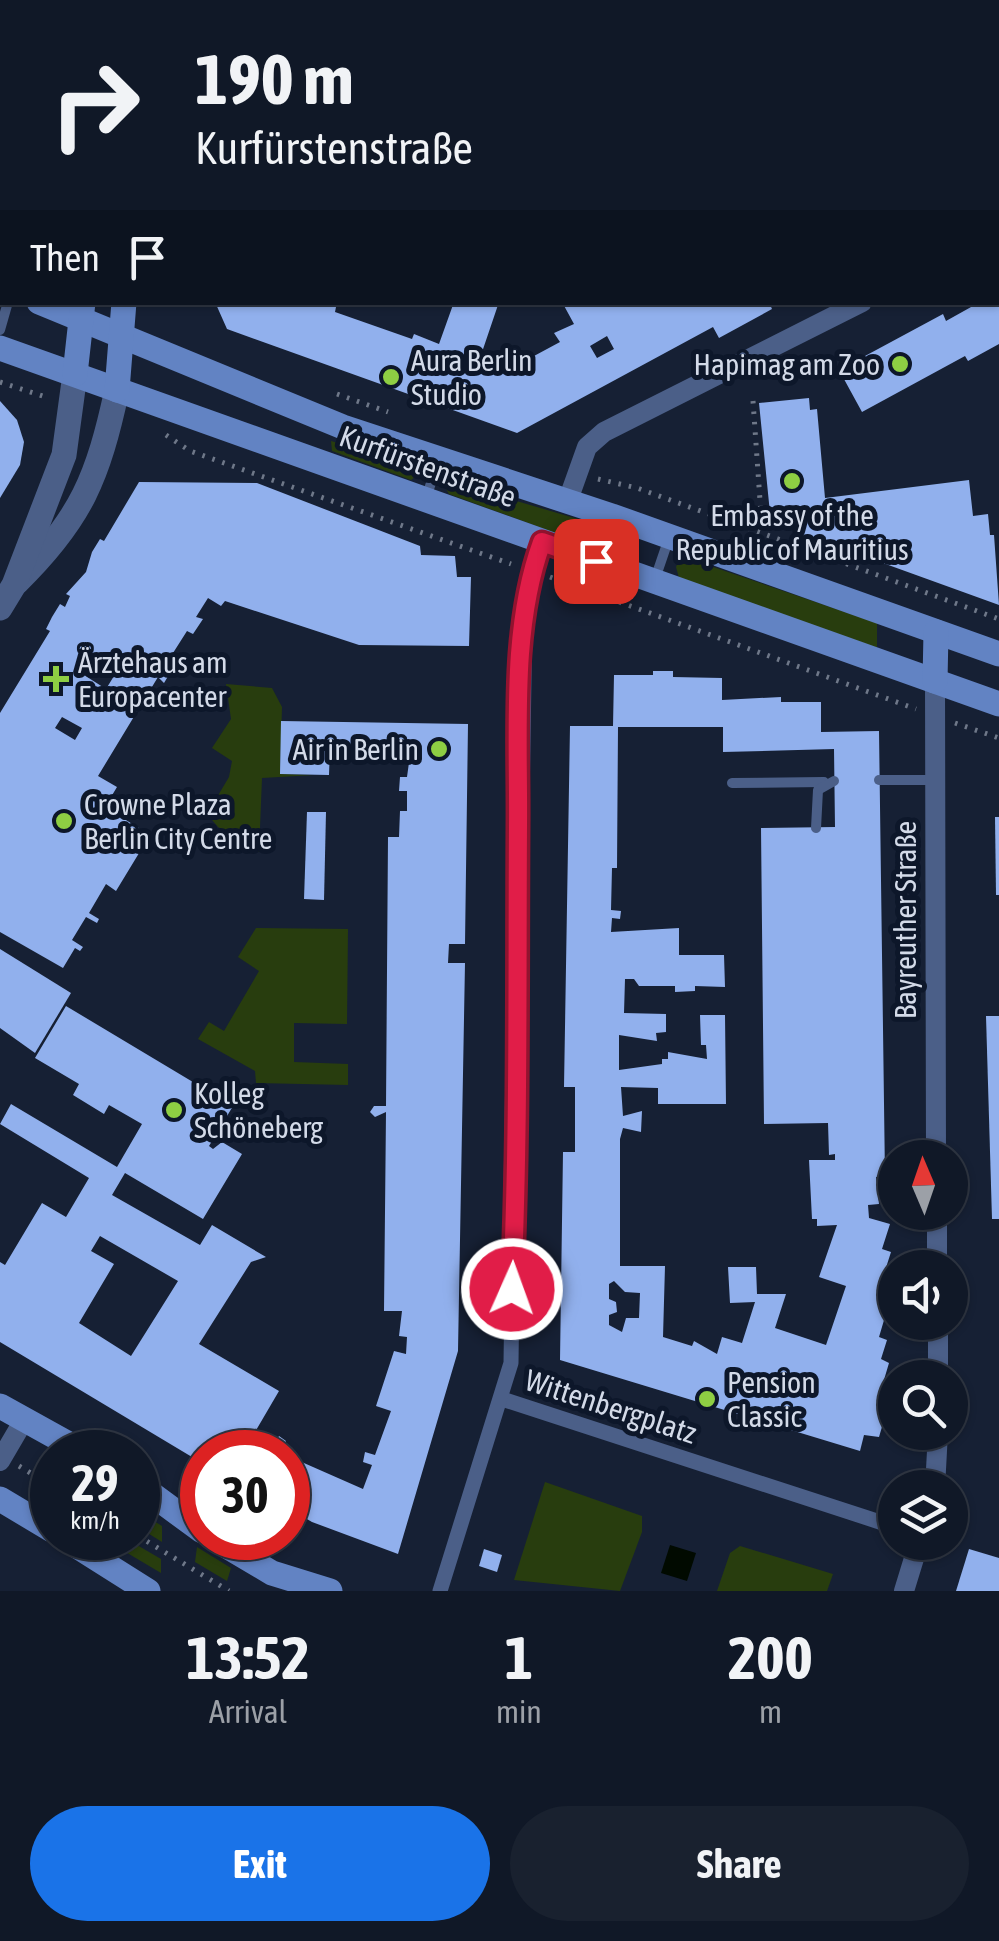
<!DOCTYPE html>
<meta charset="utf-8">
<style>
body{margin:0;font-family:"Asap Condensed",sans-serif;background:#19212f;color:#f1f3f6;height:100vh;display:flex;flex-direction:column;font-size:38px;white-space:nowrap}
*{box-sizing:border-box;margin:0}
p{font-size:32px;color:#9ca0a7}
.icon{flex:none;width:55px;height:55px;fill:none;stroke:currentColor;stroke-width:2;stroke-linecap:round;stroke-linejoin:round}
.map{position:relative;height:1591px;overflow:hidden}
.drawer{display:flex;flex-direction:column;background:#101827;flex:1}
.drawer>*{flex:none}
.guide{position:absolute;left:0px;top:0px;width:1000px;height:305px;box-shadow:0 2px 8px #0004,0 0 0 2px #303744;background:#101827;color:#f1f3f6;overflow:hidden}
.needle{width:65px;rotate:358deg}
.controls{position:absolute;left:878px;top:1140px;display:grid;gap:20px}
.controls a{display:grid;place-items:center;width:90px;height:90px;border-radius:50%;background:#101827;box-shadow:0 2px 8px #0004,0 0 0 2px #303744;font-size:50px}
.speed{position:absolute;left:30px;top:1430px;display:flex;gap:20px;font-size:50px;font-weight:700;text-align:center}
.speed>*{display:grid;place-content:center;width:130px;height:130px;border-radius:50%;background:#101827;box-shadow:0 2px 8px #0004,0 0 0 2px #303744;line-height:1}
.speed small{font-size:25px;font-weight:400}
.speed .limit{border:15px solid #d22;background:#fff;color:#111}
.pin{position:absolute;display:grid;place-items:center;width:85px;height:85px;color:#fff;margin:-42px;border-radius:20px;box-shadow:0 5px 15px #0006}
.me{position:absolute;width:110px;margin:-55px;rotate:2deg;stroke-linejoin:round;filter:drop-shadow(0 0 8px #0008)}
.turn{display:flex;align-items:center;gap:35px;height:210px;padding:0 30px;font-size:45px}
.turn .icon{width:130px;height:130px;stroke-width:2.5}
.turn b{display:block;font-size:70px;line-height:85px}
.then{display:flex;align-items:center;height:95px;padding:0 30px;background:#0003;gap:20px;font-size:38px}
.eta{display:flex;justify-content:space-evenly;align-items:center;height:170px;text-align:center}
.eta b{font-size:60px;font-weight:700;line-height:70px}
.button{display:flex;gap:20px;margin-top:auto;padding:20px 30px}
.button a{flex:1;height:115px;border-radius:60px;background:#1a73e8;color:#fff;font-size:40px;font-weight:700;line-height:115px;text-align:center}
.button a+a{background:#19212f;color:#f1f3f6}
.map>svg:first-child{display:block}
</style>
<div class="map">
<svg width="999" height="1591" viewBox="0 0 999 1591">
<rect width="100%" height="100%" fill="#162034"/>
<!-- green -->
<g fill="#283d0e">
<path d="M 0,0 L 125,0 L 2,2 L 0,46 Z"/>
<path d="M 331,441 L 415,465 L 420,473 L 411,480 L 332,451 Z"/>
<path d="M 449,481 L 598,525 L 591,546 L 449,494 L 445,487 Z"/>
<path d="M 681,556 L 877,623 L 877,648 L 679,578 L 676,567 Z"/>
<path d="M 226,684 L 272,688 L 282,707 L 280,774 L 314,775 L 262,778 L 259,852 L 218,827 L 207,814 L 229,777 L 232,761 L 212,748 L 231,719 Z"/>
<path d="M 256,928 L 348,929 L 347,1024 L 294,1023 L 294,1062 L 348,1064 L 348,1085 L 256,1083 L 255,1071 L 198,1039 L 209,1022 L 224,1031 L 259,971 L 238,957 Z"/>
<path d="M 545,1482 L 642,1516 L 642,1532 L 620,1591 L 514,1580 Z"/>
<path d="M 138,1511 L 162,1526 L 162,1542 L 138,1527 Z"/>
<path d="M 102,1538 L 125,1538 L 161,1559 L 161,1573 Z"/>
<path d="M 740,1546 L 833,1574 L 827,1591 L 717,1591 L 730,1553 Z"/>
<path d="M 197,1547 L 231,1568 L 227,1581 L 195,1562 Z"/>
</g>
<!-- water -->
<path fill="#010a00" d="M 670,1545 L 696,1553 L 687,1581 L 661,1573 Z"/>
<!-- building -->
<g fill="#91b0ed" fill-rule="evenodd">
<path d="M 215,302 L 324,302 L 336,307 L 335,312 L 412,339 L 414,334 L 439,344 L 454,302 L 499,302 L 479,361 L 506,371 L 560,342 L 554,333 L 574,324 L 562,302 L 769,302 L 772,309 L 719,338 L 713,327 L 517,433 L 227,329 ZM 607,336 L 614,349 L 597,358 L 590,346 Z"/>
<path d="M 980,302 L 999,302 L 999,344 L 968,361 L 965,356 L 862,412 L 839,370 L 943,314 L 946,321 Z"/>
<path d="M 809,398 L 810,410 L 817,409 L 825,498 L 969,480 L 973,516 L 988,514 L 990,535 L 994,535 L 999,605 L 869,558 L 868,549 L 850,551 L 801,538 L 799,522 L 771,523 L 759,403 Z"/>
<path d="M 0,401 L 17,420 L 24,442 L 20,465 L 0,498 Z"/>
<path d="M 139,482 L 257,483 L 420,546 L 421,555 L 455,556 L 457,577 L 471,577 L 469,646 L 359,645 L 225,601 L 221,606 L 208,598 L 196,617 L 203,619 L 193,634 L 187,631 L 166,664 L 173,668 L 164,683 L 158,677 L 98,776 L 117,787 L 105,807 L 150,835 L 116,891 L 106,884 L 89,913 L 99,919 L 97,923 L 86,917 L 72,940 L 83,947 L 80,951 L 75,948 L 63,968 L 0,932 L 0,713 L 50,631 L 46,629 L 52,617 L 60,604 L 65,607 L 70,596 L 66,594 L 86,572 L 92,552 L 100,539 L 104,541 ZM 92,662 L 114,676 L 106,689 L 84,675 ZM 62,717 L 82,728 L 75,740 L 55,728 Z"/>
<path d="M 653,671 L 673,671 L 673,677 L 722,678 L 722,700 L 781,697 L 781,702 L 821,702 L 821,732 L 879,731 L 885,1177 L 876,1177 L 879,1204 L 868,1205 L 869,1218 L 890,1224 L 882,1249 L 891,1252 L 877,1296 L 890,1300 L 879,1337 L 887,1340 L 881,1359 L 889,1363 L 878,1400 L 889,1403 L 879,1437 L 864,1435 L 860,1451 L 560,1360 L 563,1152 L 575,1152 L 575,1087 L 564,1087 L 570,726 L 613,726 L 614,675 L 653,675 ZM 618,727 L 723,727 L 723,752 L 834,749 L 835,827 L 761,828 L 764,1124 L 828,1123 L 829,1155 L 835,1154 L 835,1160 L 809,1160 L 812,1219 L 817,1219 L 817,1226 L 837,1225 L 819,1277 L 846,1286 L 826,1345 L 775,1328 L 786,1294 L 757,1294 L 756,1267 L 728,1267 L 730,1303 L 755,1302 L 742,1343 L 722,1337 L 717,1354 L 694,1341 L 692,1346 L 663,1337 L 665,1266 L 620,1266 L 620,1139 L 623,1128 L 641,1132 L 642,1111 L 623,1116 L 621,1087 L 658,1088 L 658,1104 L 726,1104 L 725,1015 L 700,1015 L 701,1045 L 706,1045 L 707,1059 L 668,1052 L 668,1059 L 662,1059 L 662,1064 L 619,1070 L 619,1035 L 657,1041 L 656,1033 L 666,1032 L 666,1014 L 624,1013 L 625,979 L 634,979 L 639,986 L 675,986 L 675,992 L 695,991 L 695,986 L 725,987 L 724,955 L 679,955 L 679,928 L 611,932 L 612,918 L 620,919 L 621,911 L 611,910 L 612,868 L 617,868 ZM 614,1281 L 625,1292 L 640,1293 L 639,1318 L 626,1318 L 622,1332 L 609,1325 L 609,1315 L 617,1312 L 616,1302 L 609,1299 L 609,1284 Z"/>
<path d="M 281,721 L 468,724 L 465,944 L 449,944 L 448,963 L 465,963 L 458,1351 L 398,1554 L 312,1522 L 288,1508 L 288,1456 L 363,1489 L 372,1465 L 363,1462 L 365,1452 L 375,1455 L 391,1411 L 376,1406 L 394,1351 L 406,1354 L 407,1337 L 399,1336 L 402,1311 L 384,1311 L 386,1112 L 375,1117 L 370,1112 L 374,1106 L 386,1106 L 388,837 L 399,837 L 400,811 L 407,811 L 407,791 L 399,791 L 400,777 L 407,777 L 411,748 L 348,753 L 348,749 L 330,746 L 329,775 L 280,774 Z"/>
<path d="M 307,812 L 326,812 L 324,900 L 304,899 Z"/>
<path d="M 995,817 L 999,817 L 999,895 L 996,895 Z"/>
<path d="M 0,949 L 71,993 L 35,1053 L 0,1028 Z"/>
<path d="M 66,1006 L 233,1106 L 209,1146 L 213,1149 L 222,1142 L 242,1154 L 203,1219 L 125,1173 L 112,1195 L 200,1245 L 212,1225 L 266,1257 L 251,1262 L 199,1344 L 279,1391 L 255,1432 L 275,1443 L 279,1436 L 286,1441 L 280,1452 L 202,1452 L 202,1463 L 0,1342 L 0,1262 L 5,1265 L 42,1203 L 66,1217 L 89,1178 L 0,1124 L 11,1104 L 117,1167 L 142,1124 L 109,1105 L 104,1114 L 73,1095 L 79,1084 L 35,1058 ZM 100,1236 L 178,1281 L 131,1356 L 79,1323 L 114,1264 L 91,1251 Z"/>
<path d="M 986,1016 L 999,1016 L 999,1219 L 992,1219 Z"/>
<path d="M 484,1549 L 502,1555 L 497,1572 L 479,1566 Z"/>
<path d="M 969,1549 L 999,1558 L 999,1591 L 956,1591 Z"/>
</g>
<g fill="none" stroke-linecap="round" stroke-linejoin="round">
<!-- path -->
<g stroke="#6f7889" stroke-width="5" stroke-dasharray="2.5 8" stroke-linecap="butt">
<path d="M 0,133 L 2,133"/>
<path d="M 0,221 L 2,226"/>
<path d="M 0,249 L 2,250"/>
<path d="M 0,258 L 2,259"/>
<path d="M 0,382 L 46,397"/>
<path d="M 337,394 L 388,412"/>
<path d="M 753,401 L 762,529"/>
<path d="M 166,435 L 190,451 L 511,564"/>
<path d="M 598,479 L 637,488 L 999,619"/>
<path d="M 550,577 L 916,709"/>
<path d="M 955,723 L 999,738"/>
<path d="M 19,1466 L 52,1486"/>
<path d="M 138,1536 L 229,1591"/>
</g>
<!-- service -->
<g stroke="#4b5f88" stroke-width="10">
<path d="M 0,330 L 8,302"/>
<path d="M 426,498 L 438,462"/>
<path d="M 655,579 L 669,538"/>
<path d="M 879,780 L 934,780"/>
<path d="M 732,783 L 824,782"/>
<path d="M 816,828 L 818,790 L 834,781"/>
</g>
<!-- pedestrian -->
<g stroke="#4b5f88" stroke-width="15">
<path d="M 502,1399 L 895,1527"/>
<path d="M 440,1591 L 511,1363 L 512,1289"/>
</g>
<!-- minor -->
<g stroke="#4b5f88" stroke-width="20">
<path d="M 998,232 L 999,231"/>
<path d="M 567,503 L 587,447 L 604,432 L 862,302"/>
<path d="M 935,681 L 936,1158"/>
<path d="M 937,1212 L 937,1268"/>
<path d="M 512,1289 L 522,645 L 529,579 L 541,542"/>
<path d="M 938,1322 L 938,1378"/>
<path d="M 0,1461 L 24,1420"/>
<path d="M 935,1488 L 938,1432"/>
<path d="M 904,1591 L 919,1542"/>
</g>
<!-- tertiary -->
<g stroke="#4b5f88" stroke-width="25">
<path d="M 17,582 C 82,518 98,477 117,390"/>
<path d="M 0,608 L 14,585 L 64,455 L 75,374"/>
</g>
<!-- secondary -->
<g stroke="#6283c3" stroke-width="25">
<path d="M 245,2 L 252,0"/>
<path d="M 371,2 L 378,0"/>
<path d="M 0,287 L 2,288"/>
<path d="M 39,302 L 343,427 L 612,516 L 999,654"/>
<path d="M 0,348 L 999,704"/>
<path d="M 75,374 L 83,302"/>
<path d="M 117,390 L 124,302"/>
<path d="M 935,681 L 936,632"/>
<path d="M 0,1406 L 83,1452"/>
<path d="M 138,1484 L 202,1531"/>
<path d="M 0,1499 L 52,1530"/>
<path d="M 64,1538 L 148,1591"/>
<path d="M 213,1538 L 272,1573 L 330,1591"/>
</g>
</g>
<g fill="none" stroke-linecap="round" stroke-linejoin="round">
<!-- route casing -->
<g stroke="#92132f" stroke-width="25">
<path id="route" d="M 512,1289 C 519,1135 517,981 518,827 C 519,735 510,629 542,542 L 596,561"/>
</g>
<!-- route -->
<use href="#route" stroke="#e11d48" stroke-width="18"/>
</g>
<!-- markers -->
<g fill="#8ece43" stroke="#0d172a" stroke-width="4">
<circle cx="900" cy="364" r="10"/>
<circle cx="391" cy="377" r="10"/>
<circle cx="792" cy="481" r="10"/>
<path d="M51 664h10v10h10v10h-10v10h-10v-10h-10v-10h10z"/>
<circle cx="439" cy="749" r="10"/>
<circle cx="64" cy="821" r="10"/>
<circle cx="174" cy="1110" r="10"/>
<circle cx="707" cy="1399" r="10"/>
</g>
<g text-anchor="middle" dominant-baseline="central" stroke-width="10" stroke-linejoin="round" paint-order="stroke">
<!-- poi labels -->
<g font-size="30" fill="#d3dae8" stroke="#0d172a" text-anchor="start">
<text x="411" y="360">Aura Berlin<tspan x="411" dy="34">Studio</tspan></text>
<text x="880" y="364" text-anchor="end">Hapimag am Zoo</text>
<text x="792" y="515" text-anchor="middle">Embassy of the<tspan x="792" dy="34">Republic of Mauritius</tspan></text>
<text x="78" y="662">Ärztehaus am<tspan x="78" dy="34">Europacenter</tspan></text>
<text x="419" y="749" text-anchor="end">Air in Berlin</text>
<text x="84" y="804">Crowne Plaza<tspan x="84" dy="34">Berlin City Centre</tspan></text>
<text x="194" y="1093">Kolleg<tspan x="194" dy="34">Schöneberg</tspan></text>
<text x="727" y="1382">Pension<tspan x="727" dy="34">Classic</tspan></text>
</g>
<!-- street labels -->
<g font-size="30" fill="#d3dae8" stroke="#0d172a">
<text transform="translate(428 466) rotate(20)">Kurfürstenstraße</text>
<text transform="translate(905 920) rotate(-90)">Bayreuther Straße</text>
<text transform="translate(611 1406) rotate(18)">Wittenbergplatz</text>
</g>
</g>
</svg>
<div class="controls">
<a><svg class="needle" viewBox="-14 -14 28 28"><path d="M0-13l5 13h-10z" fill="#e53935"/><path d="M0 13l5-13h-10z" fill="#9ca0a7"/></svg></a>
<a><svg class="icon" aria-label="sound" viewBox="0 0 24 24"><path d="M4 9h4l5-4v14l-5-4H4zM17 9q2 3 0 6"/></svg></a>
<a><svg class="icon" aria-label="search" viewBox="0 0 24 24"><circle cx="10" cy="10" r="6"/><path d="M15 15l6 6"/></svg></a>
<a><svg class="icon" aria-label="layers" viewBox="0 0 24 24"><path d="M12 4l9 5-9 5-9-5zM3 14l9 5 9-5"/></svg></a>
</div>
<div class="speed"><div>29<small>km/h</small></div><div class="limit">30</div></div>
<div class="pin" style="left:596px;top:561px;background:#d93025"><svg class="icon" aria-label="arrive" viewBox="0 0 24 24"><path d="M6 21V4h12l-3 4 3 4H6"/></svg></div>
<svg class="me" style="left:512px;top:1289px" viewBox="-20 -20 40 40"><circle r="17" fill="#e11d48" stroke="#fff" stroke-width="3"/><path d="M0-11L8 9 0 5-8 9z" fill="#fff"/></svg>
<div class="guide">
<div class="turn"><svg class="icon" aria-label="right" viewBox="0 0 24 24"><path d="M7 20v-9h11M14 6l5 5-5 5"/></svg><div><b>190 m</b>Kurfürstenstraße</div></div>
<div class="then">Then<svg class="icon" aria-label="arrive" viewBox="0 0 24 24"><path d="M6 21V4h12l-3 4 3 4H6"/></svg></div>
</div>
</div>
<section class="drawer">
<div class="eta">
<div><b>13:52</b><p>Arrival</p></div>
<div><b>1</b><p>min</p></div>
<div><b>200</b><p>m</p></div>
</div>
<div class="button"><a>Exit</a><a>Share</a></div>
</section>
